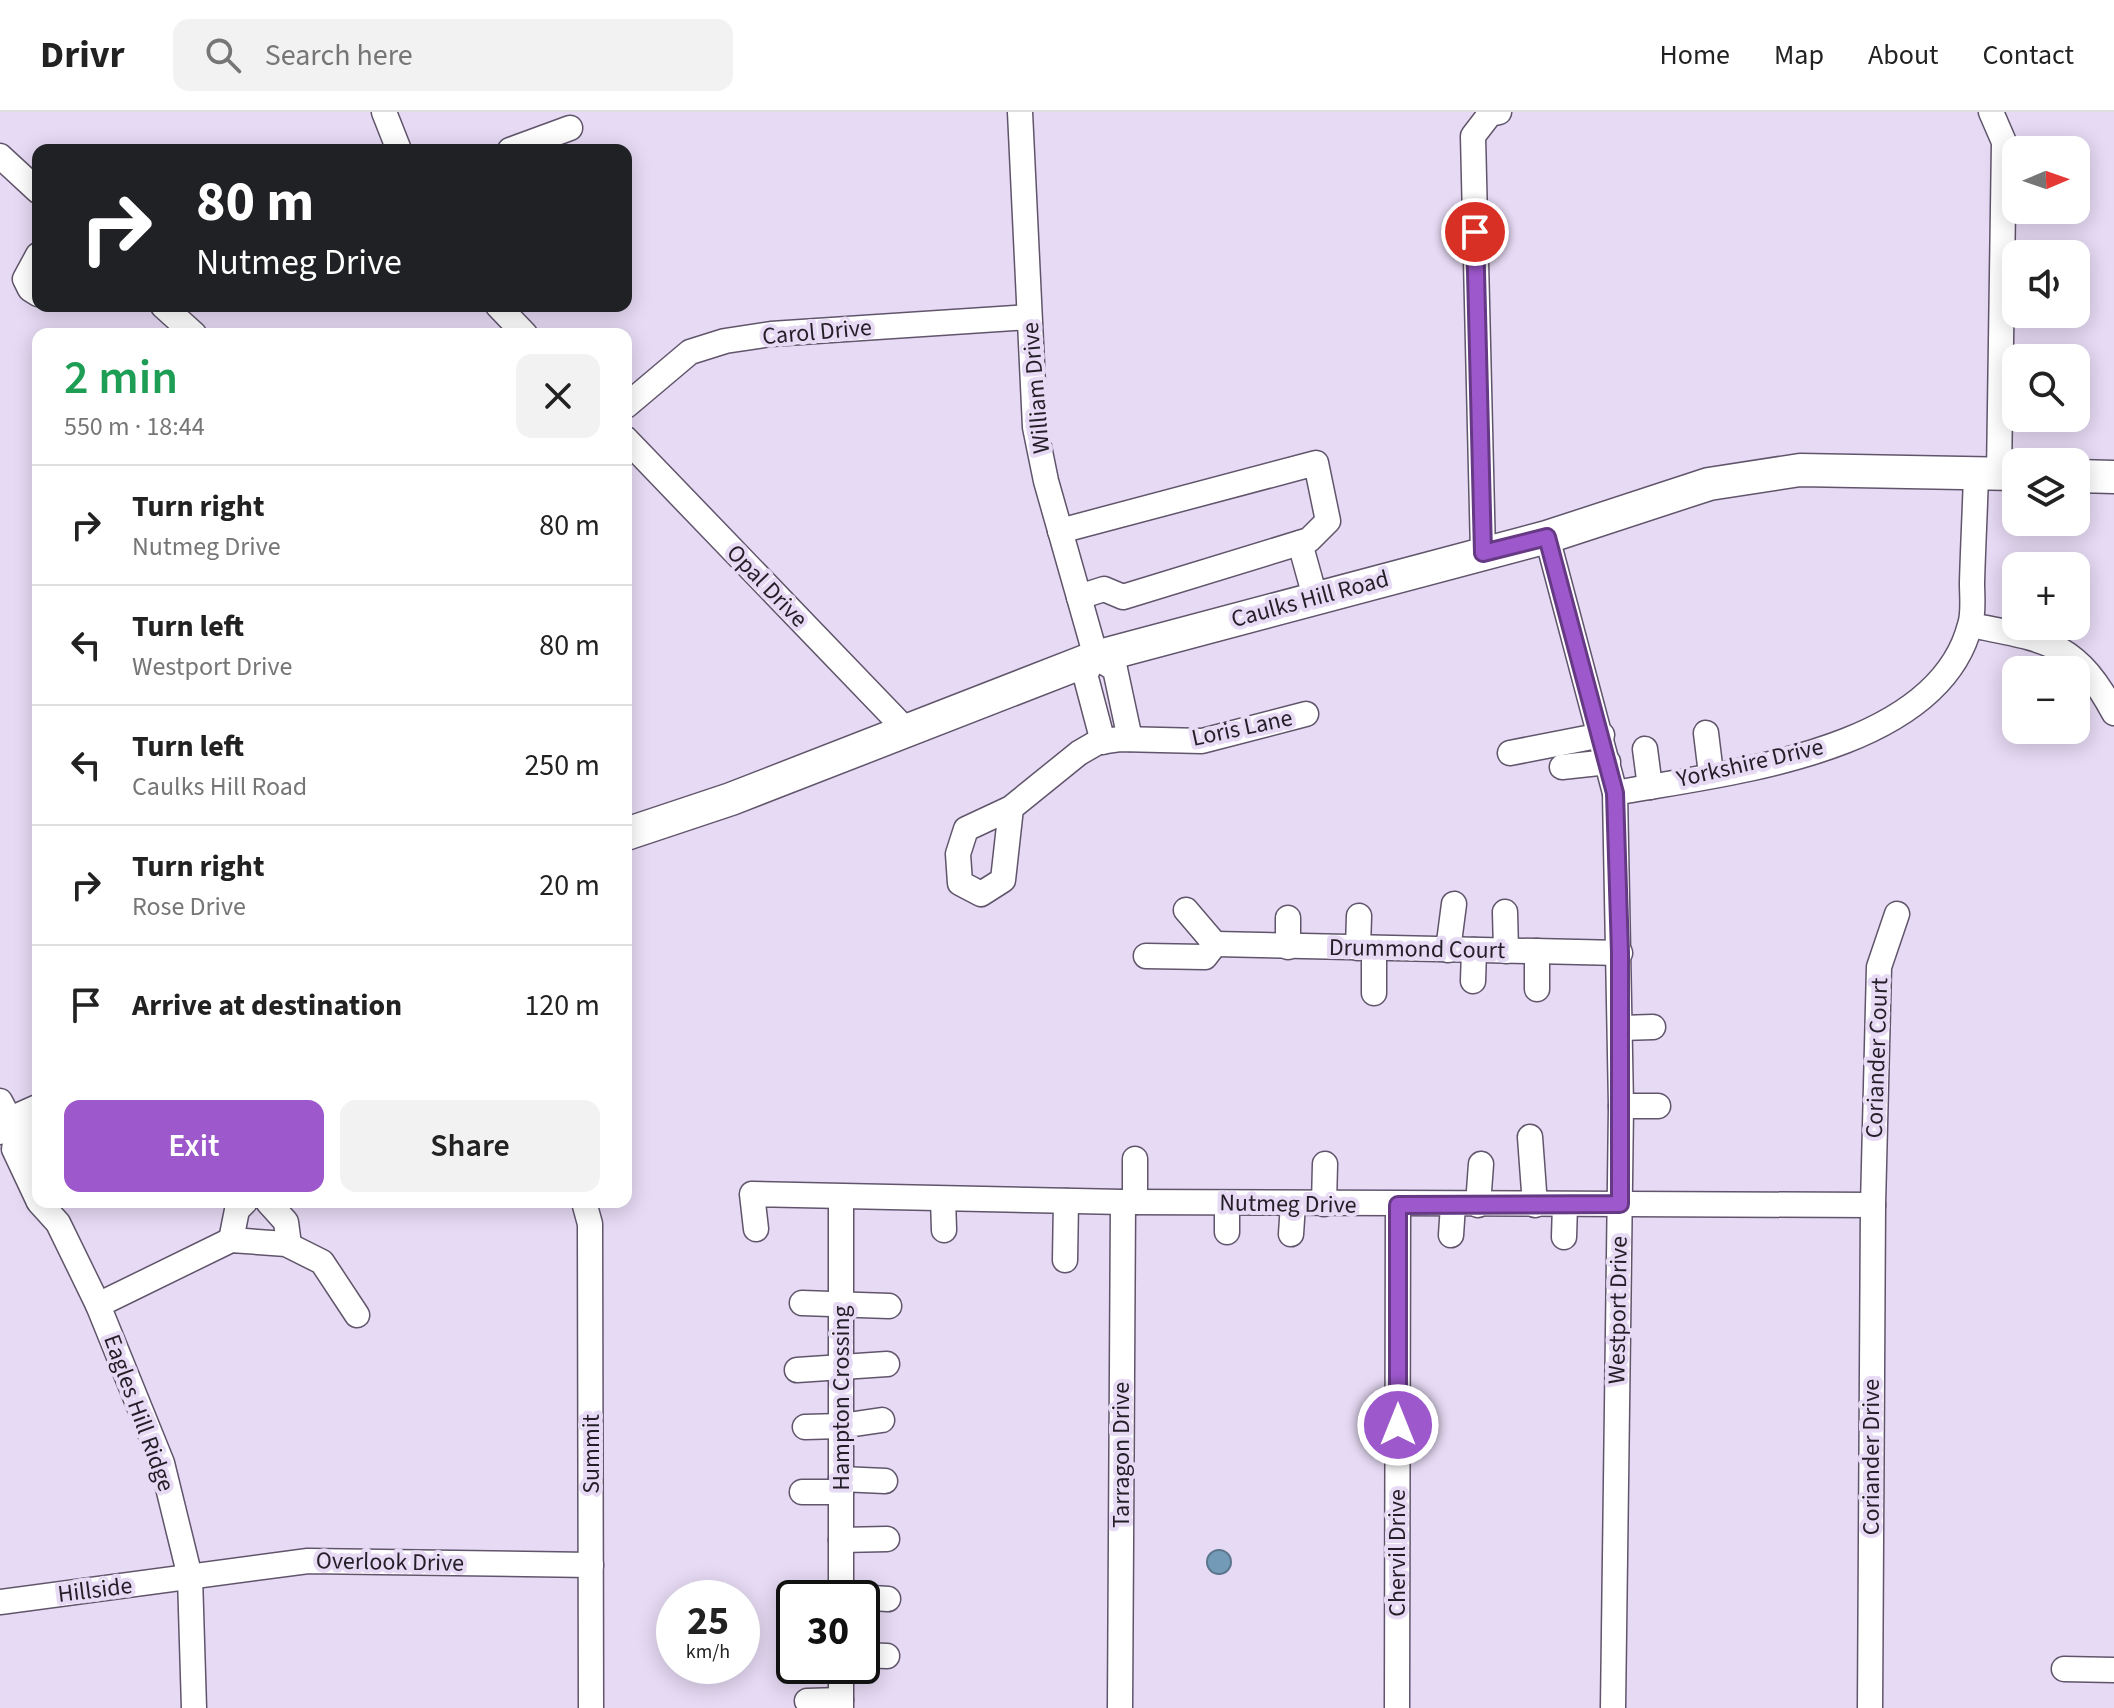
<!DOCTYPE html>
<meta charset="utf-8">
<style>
body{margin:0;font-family:"Source Sans 3",sans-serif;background:#f2f2f2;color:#222;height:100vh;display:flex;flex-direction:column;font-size:30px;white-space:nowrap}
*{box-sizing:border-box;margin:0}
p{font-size:26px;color:#767676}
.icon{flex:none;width:44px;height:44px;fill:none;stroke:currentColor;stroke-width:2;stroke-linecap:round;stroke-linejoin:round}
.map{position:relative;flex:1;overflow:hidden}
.sheet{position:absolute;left:32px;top:216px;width:600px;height:880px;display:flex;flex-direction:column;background:#fff;border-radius:16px;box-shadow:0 4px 20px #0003}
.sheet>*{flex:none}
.top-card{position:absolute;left:32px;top:32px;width:600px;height:168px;border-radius:16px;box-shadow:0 4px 20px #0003;background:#202124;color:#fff;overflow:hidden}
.needle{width:52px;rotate:88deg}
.tools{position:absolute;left:2002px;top:24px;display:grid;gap:16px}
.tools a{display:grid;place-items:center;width:88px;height:88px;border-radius:16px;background:#fff;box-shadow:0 4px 20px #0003;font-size:40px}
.speed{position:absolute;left:656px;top:1468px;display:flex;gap:16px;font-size:40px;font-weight:700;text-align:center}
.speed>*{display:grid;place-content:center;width:104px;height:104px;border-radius:50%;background:#fff;box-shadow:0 4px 20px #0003;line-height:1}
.speed small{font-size:20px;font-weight:400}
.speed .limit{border:4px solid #111;border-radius:12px;background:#fff;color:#111}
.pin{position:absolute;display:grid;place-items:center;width:68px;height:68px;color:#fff;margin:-34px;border:4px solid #fff;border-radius:50%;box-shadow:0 2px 8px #0007}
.me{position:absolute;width:88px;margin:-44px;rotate:0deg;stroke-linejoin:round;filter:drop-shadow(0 0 6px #0008)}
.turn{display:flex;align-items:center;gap:28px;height:168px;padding:0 32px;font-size:36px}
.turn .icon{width:104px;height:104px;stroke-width:2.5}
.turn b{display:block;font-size:56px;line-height:68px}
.round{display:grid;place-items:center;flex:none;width:84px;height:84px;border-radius:16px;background:#f2f2f2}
.head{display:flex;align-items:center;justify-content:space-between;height:136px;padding:0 32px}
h1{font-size:48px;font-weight:600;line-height:60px;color:#1e9e55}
.cta{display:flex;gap:16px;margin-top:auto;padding:16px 32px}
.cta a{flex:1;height:92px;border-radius:16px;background:#9d58cc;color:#fff;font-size:32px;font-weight:600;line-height:92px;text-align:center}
.cta a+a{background:#f2f2f2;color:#222}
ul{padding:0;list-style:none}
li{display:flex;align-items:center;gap:24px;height:120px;padding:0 32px;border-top:2px solid #e0e0e0}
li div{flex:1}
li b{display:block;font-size:30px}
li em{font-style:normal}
header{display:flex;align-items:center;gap:48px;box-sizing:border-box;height:112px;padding:0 40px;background:#fff;border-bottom:2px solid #e0e0e0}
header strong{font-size:38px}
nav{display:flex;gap:44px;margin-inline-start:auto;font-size:28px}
.search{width:560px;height:72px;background:#f2f2f2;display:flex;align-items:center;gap:20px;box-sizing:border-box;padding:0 28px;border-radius:16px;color:#767676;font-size:30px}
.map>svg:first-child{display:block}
</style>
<header>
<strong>Drivr</strong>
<div class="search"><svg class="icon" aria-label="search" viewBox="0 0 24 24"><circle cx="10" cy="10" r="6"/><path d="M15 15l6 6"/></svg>Search here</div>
<nav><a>Home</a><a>Map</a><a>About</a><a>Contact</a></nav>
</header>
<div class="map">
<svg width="2114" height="1596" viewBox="0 0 2114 1596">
<rect width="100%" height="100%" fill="#e6daf4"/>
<!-- water -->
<circle fill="#739bb7" stroke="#5b768c" stroke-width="2" cx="1219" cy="1450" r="12"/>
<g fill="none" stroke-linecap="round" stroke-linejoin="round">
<!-- minor casing -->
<g stroke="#60556b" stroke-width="27">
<g id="minor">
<path d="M 384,0 L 399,38"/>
<path d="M 1020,0 L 1035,315 L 1046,369 L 1096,545"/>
<path d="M 1991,0 L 2004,30 L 1999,362"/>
<path d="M 510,38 L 570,16"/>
<path d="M 0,44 L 38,79"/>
<path d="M 38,143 L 25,167 L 30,177 L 38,182"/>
<path d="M 163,194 L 194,222"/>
<path d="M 498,194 L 525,222"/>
<path d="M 626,294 L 690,240 L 725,229 L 771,222 L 1029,205"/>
<path d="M 626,327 L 908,620"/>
<path d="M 1060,419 L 1316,351 L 1328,409 L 1309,428 L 1123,485 L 1104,477 L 1079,485"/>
<path d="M 1547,425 L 1615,681 L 1621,994 L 1613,1596"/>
<path d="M 1300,431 L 1315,485"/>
<path d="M 1483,441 L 1473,24 L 1490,2 L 1499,0"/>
<path d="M 1971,513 C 2045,528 2076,529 2114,601"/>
<path d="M 1096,545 L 1115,557 L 1130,627"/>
<path d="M 1096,545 L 1085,562 L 1103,630"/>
<path d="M 1706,621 L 1711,662"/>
<path d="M 1645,637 L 1650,675"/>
<path d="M 1510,641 L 1602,623"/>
<path d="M 1562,655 L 1608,650"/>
<path d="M 1615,681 C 1722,661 1937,642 1970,513 C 1974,501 1972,484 1972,471 C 1973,434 1975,398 1976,362"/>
<path d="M 1011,696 L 966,717 L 958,742 L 960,771 L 981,782 L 1003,768 L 1011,696 L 1079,641 L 1098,630 L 1120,627 L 1202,629 L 1306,602"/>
<path d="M 1186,798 L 1215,832"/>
<path d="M 1505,800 L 1506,839"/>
<path d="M 1288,806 L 1288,835"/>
<path d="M 1215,832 L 1620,841"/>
<path d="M 1358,836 L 1359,804"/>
<path d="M 1374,836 L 1374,881"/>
<path d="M 1448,838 L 1454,792"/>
<path d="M 1537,839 L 1537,877"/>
<path d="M 1146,844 L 1205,845 L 1215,832"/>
<path d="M 1473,869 L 1474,838"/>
<path d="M 1621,916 L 1653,915"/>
<path d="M 0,989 L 17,1022 L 33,1030 L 38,1042"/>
<path d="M 1621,994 L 1658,994"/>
<path d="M 17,1022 L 14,1037 L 38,1088"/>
<path d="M 1530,1025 L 1535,1093"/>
<path d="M 1135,1047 L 1135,1090"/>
<path d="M 943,1087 L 944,1118"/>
<path d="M 39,1090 L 58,1111 L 98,1193 L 162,1351 L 190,1465 L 194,1596"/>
<path d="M 268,1090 L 286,1110 L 289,1133"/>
<path d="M 584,1090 L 590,1112 L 591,1596"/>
<path d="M 1324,1092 L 1325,1052"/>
<path d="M 1478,1093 L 1481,1052"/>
<path d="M 756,1117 L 752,1082 L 1123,1090 L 1873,1093"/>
<path d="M 1227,1120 L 1227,1091"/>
<path d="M 1291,1122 L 1293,1092"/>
<path d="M 1451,1123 L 1453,1093"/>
<path d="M 1564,1125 L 1565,1093"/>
<path d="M 231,1128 L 237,1098 L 245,1090"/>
<path d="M 1065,1148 L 1066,1089"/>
<path d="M 802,1191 L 889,1194"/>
<path d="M 98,1193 L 231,1128 L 286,1132 L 322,1150 L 357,1203"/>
<path d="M 797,1258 L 887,1252"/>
<path d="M 805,1315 L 841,1314 L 882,1308"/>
<path d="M 841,1367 L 885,1369"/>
<path d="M 802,1380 L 841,1380"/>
<path d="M 841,1428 L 887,1427"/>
<path d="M 841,1484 L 888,1487"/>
<path d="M 841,1486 L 841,1086"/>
<path d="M 0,1490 L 308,1449 L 591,1453"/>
<path d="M 862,1543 L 887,1544"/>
<path d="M 2064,1557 L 2114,1558"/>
<path d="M 807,1589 L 841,1588"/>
<path d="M 841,1596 L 841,1554"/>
<path d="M 1120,1596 L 1123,1090"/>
<path d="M 1397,1596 L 1398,1093"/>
<path d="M 1870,1596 L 1873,1093 L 1879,855 L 1897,802"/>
</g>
</g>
<!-- major casing -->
<g stroke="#60556b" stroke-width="35">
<g id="major">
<path d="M 2076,364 L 2114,365"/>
<path d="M 626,722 L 731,687 L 1096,545 L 1547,425 L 1709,372 L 1800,358 L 2016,362"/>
<path d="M 0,1016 L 38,999"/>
</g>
</g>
<!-- minor -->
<use href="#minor" stroke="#fff" stroke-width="24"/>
<!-- major -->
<use href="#major" stroke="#fff" stroke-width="32"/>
</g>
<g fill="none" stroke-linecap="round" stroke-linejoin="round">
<!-- route casing -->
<g stroke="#663985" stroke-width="20">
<path id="route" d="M 1398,1313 L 1398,1093 L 1620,1092 L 1620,841 L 1615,681 L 1547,425 L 1483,441 L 1475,120"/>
</g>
<!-- route -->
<use href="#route" stroke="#9d58cc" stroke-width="14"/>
</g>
<g text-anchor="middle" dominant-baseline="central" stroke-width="8" stroke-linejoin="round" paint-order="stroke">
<!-- street labels -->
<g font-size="24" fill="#231e27" stroke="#e6daf4">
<text transform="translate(817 220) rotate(-5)">Carol Drive</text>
<text transform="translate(1036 276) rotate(-95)">William Drive</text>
<text transform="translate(767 474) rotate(46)">Opal Drive</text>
<text transform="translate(1310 487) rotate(-15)">Caulks Hill Road</text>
<text transform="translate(1242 616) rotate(-12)">Loris Lane</text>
<text transform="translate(1750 651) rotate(-13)">Yorkshire Drive</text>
<text transform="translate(1417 837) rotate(1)">Drummond Court</text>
<text transform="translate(1877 946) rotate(-88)">Coriander Court</text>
<text transform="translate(1288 1092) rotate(1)">Nutmeg Drive</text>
<text transform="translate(1618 1198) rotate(-89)">Westport Drive</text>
<text transform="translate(841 1286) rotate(-90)">Hampton Crossing</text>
<text transform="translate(139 1301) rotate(70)">Eagles Hill Ridge</text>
<text transform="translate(591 1342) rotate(-90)">Summit</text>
<text transform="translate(1121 1343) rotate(-90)">Tarragon Drive</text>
<text transform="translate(1871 1345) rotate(-90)">Coriander Drive</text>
<text transform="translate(1397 1441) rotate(-90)">Chervil Drive</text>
<text transform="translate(390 1450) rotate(1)">Overlook Drive</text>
<text transform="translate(95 1478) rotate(-7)">Hillside</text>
</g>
</g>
</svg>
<div class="tools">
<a><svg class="needle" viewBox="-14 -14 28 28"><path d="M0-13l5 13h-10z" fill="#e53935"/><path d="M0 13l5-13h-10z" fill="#767676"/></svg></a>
<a><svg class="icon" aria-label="sound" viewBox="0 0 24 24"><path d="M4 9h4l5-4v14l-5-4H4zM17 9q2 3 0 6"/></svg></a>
<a><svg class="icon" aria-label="search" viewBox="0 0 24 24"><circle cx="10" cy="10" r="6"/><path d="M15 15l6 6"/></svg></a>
<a><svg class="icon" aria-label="layers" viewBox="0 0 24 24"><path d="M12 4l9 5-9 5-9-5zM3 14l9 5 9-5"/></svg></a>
<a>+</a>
<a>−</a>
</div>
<div class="speed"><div>25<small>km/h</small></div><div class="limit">30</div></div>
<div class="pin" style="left:1475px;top:120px;background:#d93025"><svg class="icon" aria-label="arrive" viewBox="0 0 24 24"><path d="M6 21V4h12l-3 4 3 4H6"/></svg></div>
<svg class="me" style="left:1398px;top:1313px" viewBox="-20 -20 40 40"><circle r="17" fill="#9d58cc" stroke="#fff" stroke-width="3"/><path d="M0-11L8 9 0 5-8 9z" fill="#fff"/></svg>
<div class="top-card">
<div class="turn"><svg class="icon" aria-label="right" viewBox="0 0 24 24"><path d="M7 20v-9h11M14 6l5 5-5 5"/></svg><div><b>80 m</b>Nutmeg Drive</div></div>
</div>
<section class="sheet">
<div class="head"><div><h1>2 min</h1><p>550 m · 18:44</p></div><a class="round"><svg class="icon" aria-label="close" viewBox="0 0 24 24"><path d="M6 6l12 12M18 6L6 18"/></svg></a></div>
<ul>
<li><svg class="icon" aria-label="right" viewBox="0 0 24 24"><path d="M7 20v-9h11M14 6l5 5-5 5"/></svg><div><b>Turn right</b><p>Nutmeg Drive</p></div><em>80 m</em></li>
<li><svg class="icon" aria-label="left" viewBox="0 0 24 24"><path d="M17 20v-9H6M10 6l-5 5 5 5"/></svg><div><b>Turn left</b><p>Westport Drive</p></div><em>80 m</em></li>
<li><svg class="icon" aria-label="left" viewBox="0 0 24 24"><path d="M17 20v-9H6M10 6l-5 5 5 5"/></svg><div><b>Turn left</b><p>Caulks Hill Road</p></div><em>250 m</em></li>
<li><svg class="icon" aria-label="right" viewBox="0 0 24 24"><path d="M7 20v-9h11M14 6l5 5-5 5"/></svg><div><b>Turn right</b><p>Rose Drive</p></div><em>20 m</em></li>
<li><svg class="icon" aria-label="arrive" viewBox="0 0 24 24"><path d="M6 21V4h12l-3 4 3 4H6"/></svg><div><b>Arrive at destination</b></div><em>120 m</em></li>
</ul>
<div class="cta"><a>Exit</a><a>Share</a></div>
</section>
</div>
